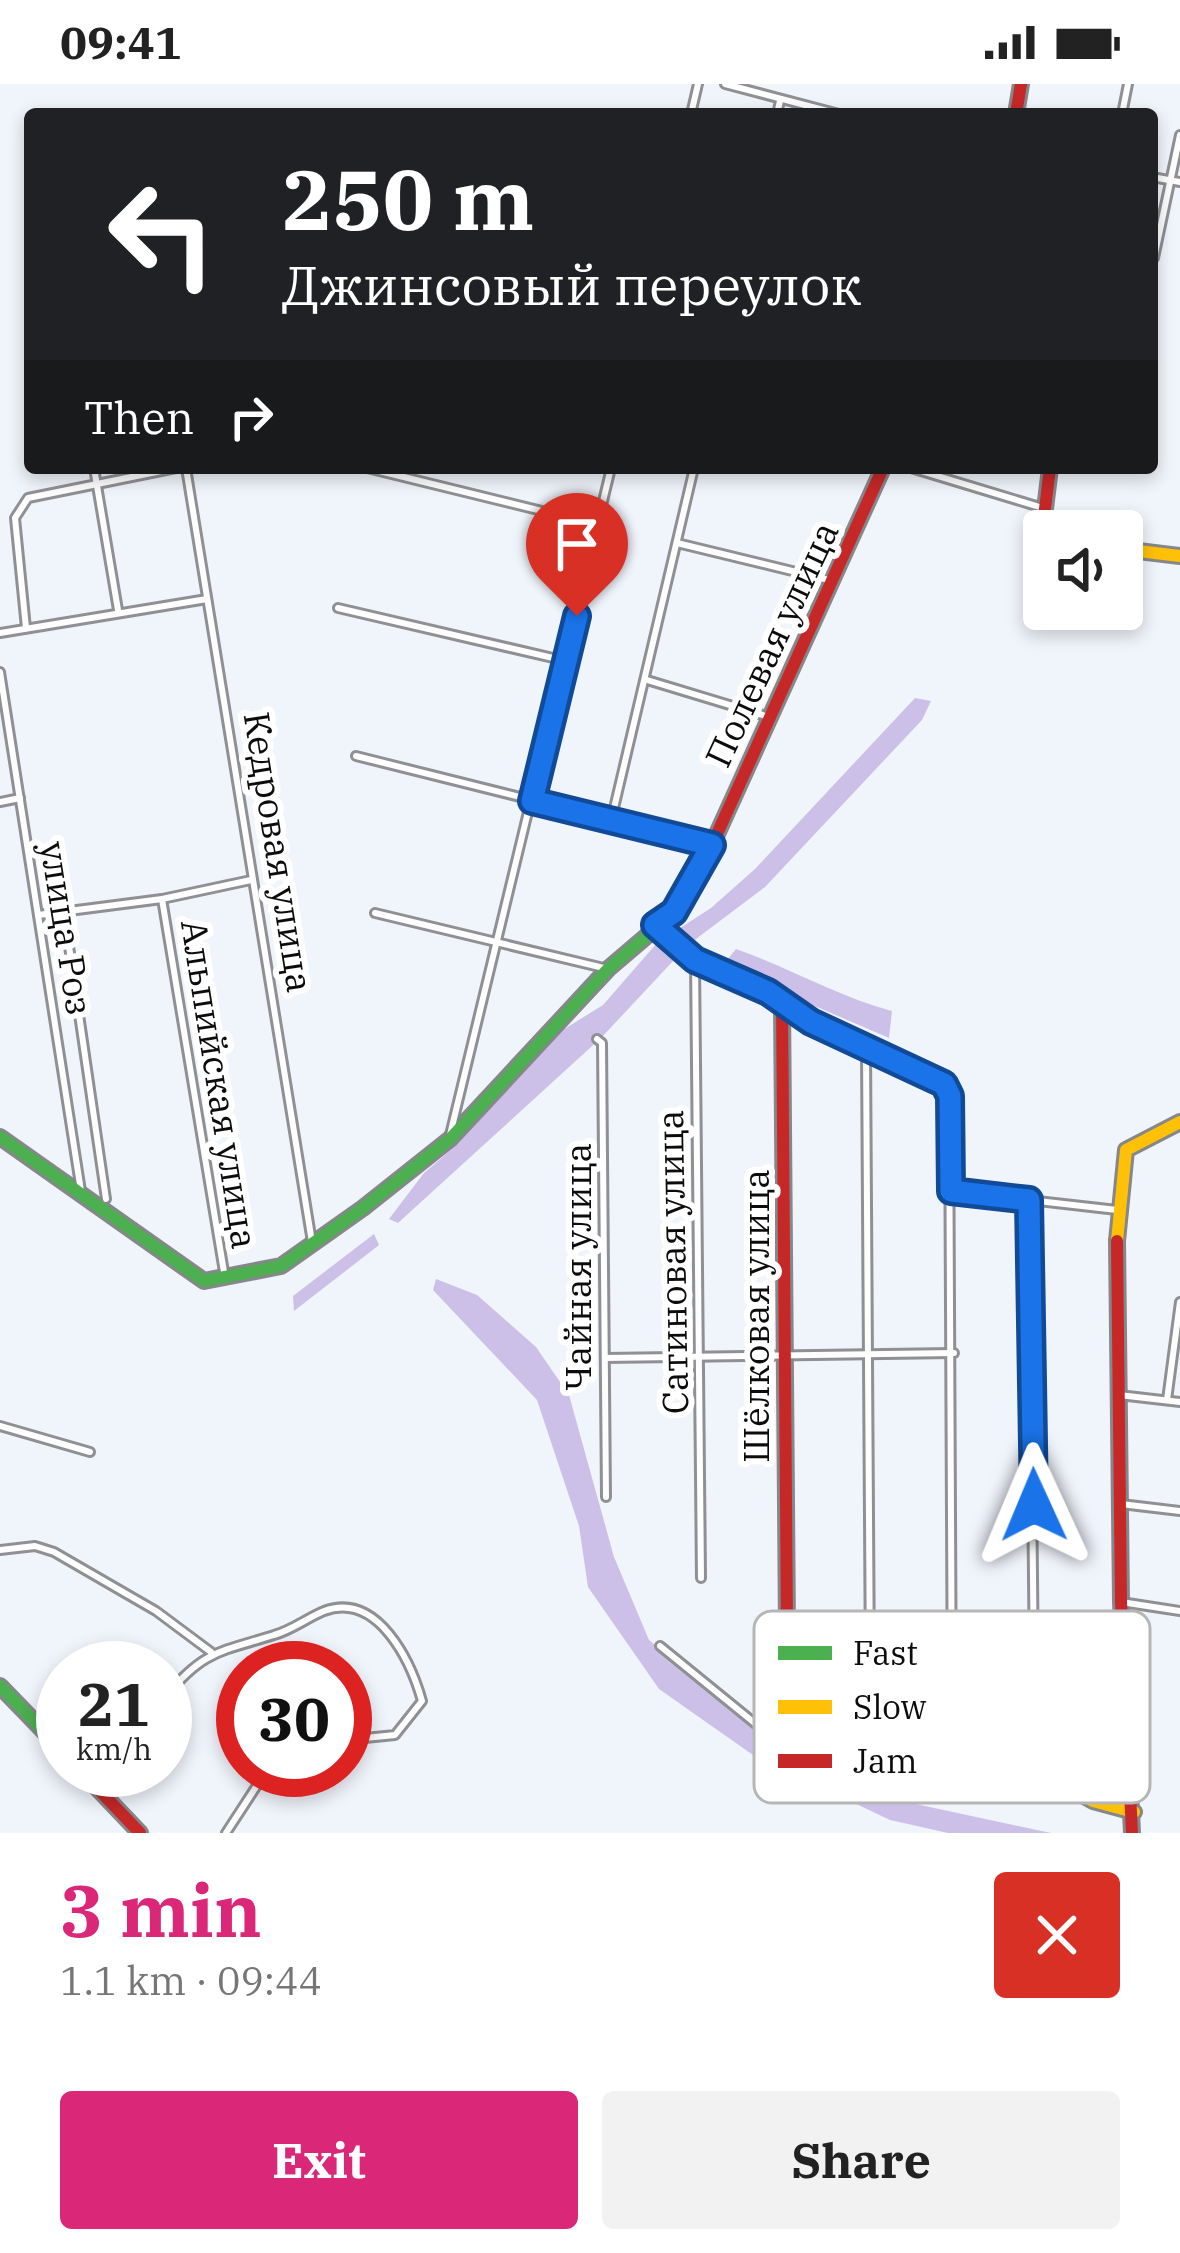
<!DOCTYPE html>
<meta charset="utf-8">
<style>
body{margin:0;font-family:"IBM Plex Serif",serif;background:#f2f2f2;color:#222;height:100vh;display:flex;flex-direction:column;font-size:45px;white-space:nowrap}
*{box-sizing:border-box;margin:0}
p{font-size:39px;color:#767676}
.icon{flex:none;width:66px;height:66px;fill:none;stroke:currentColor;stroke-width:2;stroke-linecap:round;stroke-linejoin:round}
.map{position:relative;height:1749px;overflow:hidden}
.drawer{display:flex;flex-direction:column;background:#fff;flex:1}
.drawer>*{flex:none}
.top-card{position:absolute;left:24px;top:24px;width:1134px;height:366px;border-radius:12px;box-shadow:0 6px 18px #0003;background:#202124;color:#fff;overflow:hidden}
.buttons{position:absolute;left:1023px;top:426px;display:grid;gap:24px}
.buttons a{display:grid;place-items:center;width:120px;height:120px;border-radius:12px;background:#fff;box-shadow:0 6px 18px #0003;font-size:60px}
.speed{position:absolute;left:36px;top:1557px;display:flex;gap:24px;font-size:60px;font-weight:700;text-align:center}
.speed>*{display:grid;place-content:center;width:156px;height:156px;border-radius:50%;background:#fff;box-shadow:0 6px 18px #0003;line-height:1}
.speed small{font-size:30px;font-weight:400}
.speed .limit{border:18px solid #d22;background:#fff;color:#111}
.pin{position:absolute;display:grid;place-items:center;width:102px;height:102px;color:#fff;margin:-123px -51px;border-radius:50% 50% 50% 0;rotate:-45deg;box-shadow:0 0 12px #0007}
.pin .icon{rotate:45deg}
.me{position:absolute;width:132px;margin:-66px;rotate:359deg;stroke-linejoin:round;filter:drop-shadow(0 0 9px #0008)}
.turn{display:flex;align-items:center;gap:42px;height:252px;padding:0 60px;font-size:54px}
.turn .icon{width:156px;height:156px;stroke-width:2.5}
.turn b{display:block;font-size:84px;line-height:102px}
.then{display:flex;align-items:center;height:114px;padding:0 60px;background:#0003;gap:24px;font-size:45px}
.round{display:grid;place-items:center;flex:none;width:126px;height:126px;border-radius:12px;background:#f2f2f2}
.head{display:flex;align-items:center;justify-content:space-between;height:204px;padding:0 60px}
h1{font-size:72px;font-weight:700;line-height:90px;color:#db2777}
.action{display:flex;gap:24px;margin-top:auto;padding:24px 60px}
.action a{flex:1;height:138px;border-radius:12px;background:#db2777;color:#fff;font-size:48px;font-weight:700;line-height:138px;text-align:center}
.action a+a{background:#f2f2f2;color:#222}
.status{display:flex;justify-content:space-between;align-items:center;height:84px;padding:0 60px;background:#fff;direction:ltr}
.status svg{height:33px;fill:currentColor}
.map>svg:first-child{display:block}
</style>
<div class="status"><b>09:41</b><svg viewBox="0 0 49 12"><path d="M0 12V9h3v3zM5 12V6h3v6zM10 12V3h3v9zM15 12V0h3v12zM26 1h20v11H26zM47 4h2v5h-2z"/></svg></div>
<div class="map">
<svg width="1180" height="1749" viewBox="0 0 1180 1749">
<rect width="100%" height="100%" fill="#f0f4fb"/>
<!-- forest -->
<g fill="#ccc0e8">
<path d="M 915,614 L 931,617 L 922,636 L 765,803 L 688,861 L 602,953 L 398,1139 L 389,1135 L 424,1089 L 459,1059 L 558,949 L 603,921 L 657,859 L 711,824 L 755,785 Z"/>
<path d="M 736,865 C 790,884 837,912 892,927 L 889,954 L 722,882 Z"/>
<path d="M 374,1150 L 379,1161 L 294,1227 L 293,1212 Z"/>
<path d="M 436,1195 L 477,1211 L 536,1263 L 569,1311 L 614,1473 L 649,1556 L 743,1635 L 875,1704 L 911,1719 L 1051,1749 L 948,1749 L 890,1736 L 753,1671 L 659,1605 L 588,1503 L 579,1442 L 537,1316 L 433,1206 Z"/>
</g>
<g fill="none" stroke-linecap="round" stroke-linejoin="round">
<!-- street casing -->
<g stroke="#8f9094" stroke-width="12">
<g id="street">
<path d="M 725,0 L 839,30"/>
<path d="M 691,30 L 698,0"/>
<path d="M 777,30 L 780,17"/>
<path d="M 1122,30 L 1128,0"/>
<path d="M 1152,93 L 1180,98"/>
<path d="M 1154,174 L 1180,51"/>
<path d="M 94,384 L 118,526"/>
<path d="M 186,384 L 312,1158"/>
<path d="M 367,384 L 599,441"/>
<path d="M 911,384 L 1043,424"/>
<path d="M 677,459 L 829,496"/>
<path d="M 338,524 L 566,577"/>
<path d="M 26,544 L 15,434 L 28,414 L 176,384"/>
<path d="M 0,549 L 207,515"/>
<path d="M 0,588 L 81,1107"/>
<path d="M 647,596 L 769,633"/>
<path d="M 356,672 L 712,761"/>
<path d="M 0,718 L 20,714"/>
<path d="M 611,737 L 694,384"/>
<path d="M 162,815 L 225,1194"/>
<path d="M 64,828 L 106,1115"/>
<path d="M 375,829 L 608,885"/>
<path d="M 38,831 L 162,815 L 251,796"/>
<path d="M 657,843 L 695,876 L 701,1494"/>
<path d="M 695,876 L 768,907 L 811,938 L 866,965 L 934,992 L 949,1012 L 952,1640"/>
<path d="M 597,955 L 602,959 L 606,1413"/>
<path d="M 866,966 L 870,1589"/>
<path d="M 450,1051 L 611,384"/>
<path d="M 951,1107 L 1117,1126"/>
<path d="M 1029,1116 L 1035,1682"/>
<path d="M 605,1274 L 954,1269"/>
<path d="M 1119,1311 L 1180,1318"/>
<path d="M 1167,1316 L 1180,1218"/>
<path d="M 0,1342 L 90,1368"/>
<path d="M 1121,1420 L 1180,1427"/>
<path d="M 0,1466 L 35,1462 L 54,1468 L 156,1527 L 211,1568"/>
<path d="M 1121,1518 L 1180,1527"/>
<path d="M 660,1562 L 757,1641 L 913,1712"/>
<path d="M 165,1613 C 204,1566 220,1568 274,1551 C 292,1546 307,1534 324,1527 C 378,1507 411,1578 422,1617 L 395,1651 L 345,1656"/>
<path d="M 798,1662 L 804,1556"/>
<path d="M 91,1697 L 105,1686"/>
<path d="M 226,1749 L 267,1686"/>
</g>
</g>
<!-- fast casing -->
<g stroke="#85878a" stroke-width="18">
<g id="fast">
<path d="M 0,1053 L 204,1197 L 281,1182 L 363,1124 L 450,1055 L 608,885 L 656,844"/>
<path d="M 0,1602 L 63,1667"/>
</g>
</g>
<!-- slow casing -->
<g stroke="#85878a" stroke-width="18">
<g id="slow">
<path d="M 1122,465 L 1180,472"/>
<path d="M 1117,1157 L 1126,1066 L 1180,1038"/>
<path d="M 902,1610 L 1093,1717 L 1134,1728"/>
</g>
</g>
<!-- jam casing -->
<g stroke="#85878a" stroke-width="18">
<g id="jam">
<path d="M 1016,30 L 1021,0"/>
<path d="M 1050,384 L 1044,433 L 1059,447"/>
<path d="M 656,844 L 674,828 L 712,761 L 883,384"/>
<path d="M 782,917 L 787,1545 L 902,1610"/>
<path d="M 1117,1157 L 1121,1518 L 1132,1749"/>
<path d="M 80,1686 L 140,1749"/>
</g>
</g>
<!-- street -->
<use href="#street" stroke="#fdfdfe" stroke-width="6"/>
<!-- fast -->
<use href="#fast" stroke="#4caf50" stroke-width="12"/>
<!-- slow -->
<use href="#slow" stroke="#ffc107" stroke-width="12"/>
<!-- jam -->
<use href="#jam" stroke="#c62828" stroke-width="12"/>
</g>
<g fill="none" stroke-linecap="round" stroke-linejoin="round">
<!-- route casing -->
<g stroke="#114b97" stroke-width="30">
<path id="route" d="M 577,532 L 532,717 L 712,761 L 674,828 L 655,841 L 695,876 L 768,908 L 811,938 L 944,1000 L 950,1012 L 951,1107 L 1029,1116 L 1034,1421"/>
</g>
<!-- route -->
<use href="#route" stroke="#1a73e8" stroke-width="21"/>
</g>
<g text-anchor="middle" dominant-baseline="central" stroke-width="12" stroke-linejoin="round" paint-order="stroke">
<!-- street labels -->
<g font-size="36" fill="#0c0c0c" stroke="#fff">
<text transform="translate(771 560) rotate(-65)">Полевая улица</text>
<text transform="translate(279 768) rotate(81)">Кедровая улица</text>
<text transform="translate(67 844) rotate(81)">улица Роз</text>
<text transform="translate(220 1000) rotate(81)">Альпийская улица</text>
<text transform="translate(672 1178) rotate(-91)">Сатиновая улица</text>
<text transform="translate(577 1183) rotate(-90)">Чайная улица</text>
<text transform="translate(755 1232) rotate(-90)">Шёлковая улица</text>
</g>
</g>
<!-- legend -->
<rect x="754" y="1527" width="396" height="192" rx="18" fill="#fff" stroke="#b6b6b6" stroke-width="3"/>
<rect x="778" y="1562" width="54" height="14" fill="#4caf50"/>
<rect x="778" y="1616" width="54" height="14" fill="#ffc107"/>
<rect x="778" y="1670" width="54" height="14" fill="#c62828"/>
<g font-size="33" fill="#0c0c0c">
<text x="853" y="1581">Fast</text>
<text x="853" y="1635">Slow</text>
<text x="853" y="1689">Jam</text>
</g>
</svg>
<div class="buttons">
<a><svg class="icon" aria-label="sound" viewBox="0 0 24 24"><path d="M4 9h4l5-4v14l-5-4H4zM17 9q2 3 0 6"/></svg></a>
</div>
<div class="speed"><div>21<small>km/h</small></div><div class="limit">30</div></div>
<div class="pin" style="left:577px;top:532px;background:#d93025"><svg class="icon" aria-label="arrive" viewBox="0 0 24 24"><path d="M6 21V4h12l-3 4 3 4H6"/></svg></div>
<svg class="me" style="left:1034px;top:1421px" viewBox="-20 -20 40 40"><path d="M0-17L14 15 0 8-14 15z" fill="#1a73e8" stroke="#fff" stroke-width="4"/></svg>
<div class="top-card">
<div class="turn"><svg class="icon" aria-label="left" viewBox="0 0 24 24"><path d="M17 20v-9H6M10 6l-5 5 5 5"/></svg><div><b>250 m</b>Джинсовый переулок</div></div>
<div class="then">Then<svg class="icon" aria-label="right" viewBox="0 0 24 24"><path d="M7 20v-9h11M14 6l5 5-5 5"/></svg></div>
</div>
</div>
<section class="drawer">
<div class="head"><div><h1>3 min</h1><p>1.1 km · 09:44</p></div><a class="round" style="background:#d93025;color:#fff"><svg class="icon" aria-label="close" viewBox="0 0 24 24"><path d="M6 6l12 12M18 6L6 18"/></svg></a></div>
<div class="action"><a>Exit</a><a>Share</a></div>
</section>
